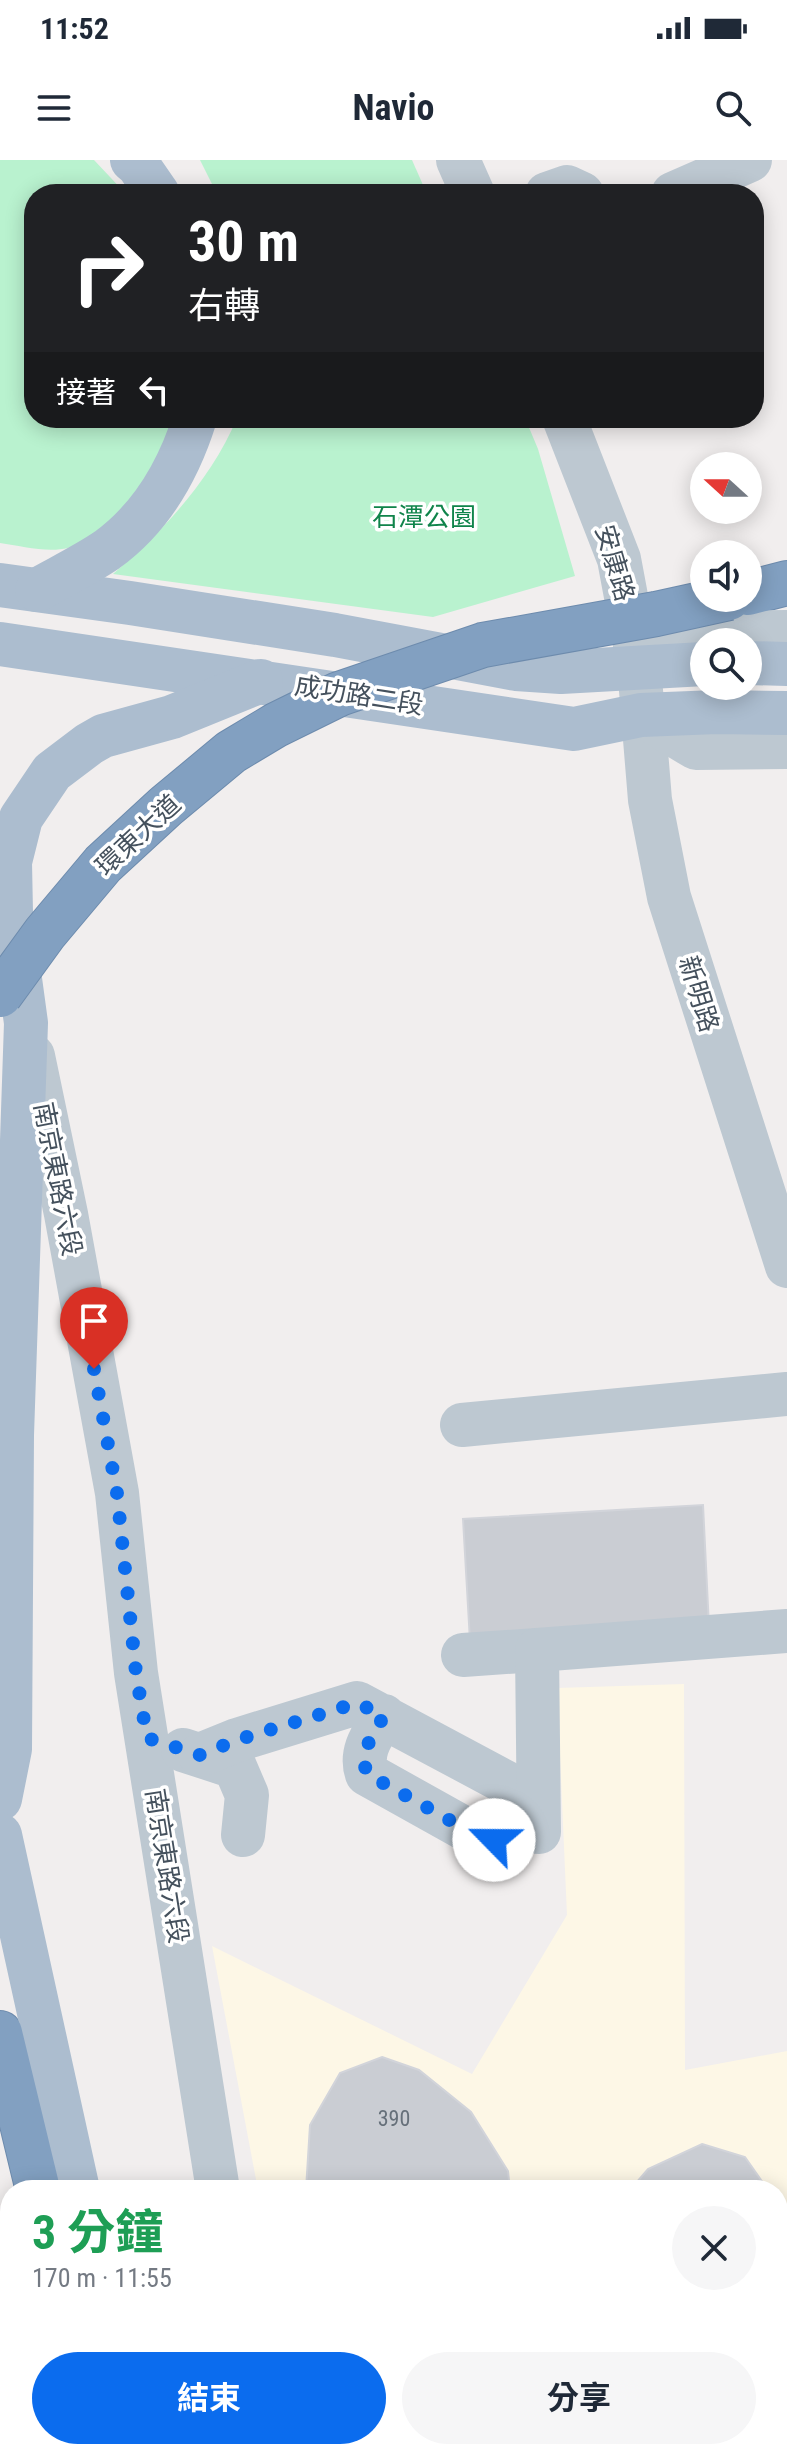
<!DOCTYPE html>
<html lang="zh-TW">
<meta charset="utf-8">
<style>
body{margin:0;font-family:"Roboto Condensed","Noto Sans TC",sans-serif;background:#f6f6f7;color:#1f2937;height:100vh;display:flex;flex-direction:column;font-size:30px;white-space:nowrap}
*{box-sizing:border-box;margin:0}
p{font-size:26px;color:#747a83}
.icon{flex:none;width:44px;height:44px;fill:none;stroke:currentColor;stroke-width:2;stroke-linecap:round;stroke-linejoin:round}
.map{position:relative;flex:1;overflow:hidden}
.sheet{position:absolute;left:0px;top:2020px;width:788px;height:280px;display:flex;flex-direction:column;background:#fff;border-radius:32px 32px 0 0;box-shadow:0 4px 20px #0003}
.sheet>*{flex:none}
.guide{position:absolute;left:24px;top:24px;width:740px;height:244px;border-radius:32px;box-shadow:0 4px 20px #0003;background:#202124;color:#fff;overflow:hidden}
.needle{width:52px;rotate:291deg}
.tools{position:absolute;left:690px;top:292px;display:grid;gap:16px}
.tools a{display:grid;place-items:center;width:72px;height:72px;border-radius:50%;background:#fff;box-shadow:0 4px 20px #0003;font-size:40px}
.pin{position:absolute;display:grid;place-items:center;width:68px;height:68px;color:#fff;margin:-82px -34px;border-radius:50% 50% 50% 0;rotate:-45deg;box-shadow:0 0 8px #0007}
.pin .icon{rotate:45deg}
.me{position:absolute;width:88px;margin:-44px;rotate:293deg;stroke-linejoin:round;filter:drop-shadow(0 0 6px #0008)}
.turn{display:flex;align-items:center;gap:28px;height:168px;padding:0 32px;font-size:36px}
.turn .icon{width:104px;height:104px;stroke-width:2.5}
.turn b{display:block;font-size:56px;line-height:68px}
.then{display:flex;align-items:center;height:76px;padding:0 32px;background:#0003;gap:16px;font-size:30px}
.round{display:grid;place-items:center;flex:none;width:84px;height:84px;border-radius:42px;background:#f6f6f7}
.headline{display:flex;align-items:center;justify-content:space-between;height:136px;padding:0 32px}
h1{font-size:48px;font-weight:700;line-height:60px;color:#1e9e55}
.primary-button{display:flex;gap:16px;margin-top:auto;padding:16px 32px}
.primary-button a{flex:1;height:92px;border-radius:48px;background:#0b6cee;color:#fff;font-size:32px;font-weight:700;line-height:92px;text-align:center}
.primary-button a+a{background:#f6f6f7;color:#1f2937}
.status{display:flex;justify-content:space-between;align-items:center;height:56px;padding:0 40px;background:#fff;direction:ltr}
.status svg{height:22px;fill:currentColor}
header{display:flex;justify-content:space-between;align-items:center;height:104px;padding:0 32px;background:#fff;font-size:36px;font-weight:700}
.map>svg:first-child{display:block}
</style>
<div class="status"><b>11:52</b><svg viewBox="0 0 49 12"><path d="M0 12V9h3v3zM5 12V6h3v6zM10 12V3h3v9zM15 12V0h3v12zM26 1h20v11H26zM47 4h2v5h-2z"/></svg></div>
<header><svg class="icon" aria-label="menu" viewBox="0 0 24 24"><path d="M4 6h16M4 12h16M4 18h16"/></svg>Navio<svg class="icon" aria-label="search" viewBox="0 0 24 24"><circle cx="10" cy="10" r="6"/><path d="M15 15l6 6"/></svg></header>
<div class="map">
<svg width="787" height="2300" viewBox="0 0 787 2300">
<rect width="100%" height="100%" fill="#f1eeee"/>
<!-- commercial -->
<path fill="#fdf7e6" d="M 684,1524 L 685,1910 L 787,1891 L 787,2300 L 305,2300 L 303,2290 L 778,2290 L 778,2030 L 258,2030 L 212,1786 L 472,1914 L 567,1755 L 557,1528 Z"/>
<!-- green -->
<g fill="#b9f2cf">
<path d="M 0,0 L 94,0 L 126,34 L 34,34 L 34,258 L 173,258 C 168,271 165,286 159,299 C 144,331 102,379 68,388 C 47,393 21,386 0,383 Z"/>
<path d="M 200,0 L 412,0 L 427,34 L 217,34 Z"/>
<path d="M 237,258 L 525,258 L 538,289 L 575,416 L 433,457 L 113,414 C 163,371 211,320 237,258 Z"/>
</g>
<!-- building -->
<g fill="#cacdd3" stroke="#d2d4da" stroke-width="2">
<path d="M 703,1345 L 709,1467 L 470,1481 L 463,1359 Z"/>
<path d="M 382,1897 L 419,1910 L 471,1952 L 508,2011 L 510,2030 L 306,2030 L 310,1965 L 340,1913 Z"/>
<path d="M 702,1984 L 745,1997 L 768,2030 L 630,2030 L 648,2009 Z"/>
<path d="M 778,2067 L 785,2094 L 778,2167 Z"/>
<path d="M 594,2290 L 683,2290 L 671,2297 L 661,2300 L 614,2300 L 598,2295 Z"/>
</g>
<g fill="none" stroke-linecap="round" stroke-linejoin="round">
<!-- highway casing -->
<g stroke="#6d8bad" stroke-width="46">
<g id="highway">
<path d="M 748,433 L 787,423"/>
<path d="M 0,1873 L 38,2030"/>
<path d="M 0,2092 L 10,2143"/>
<path d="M 39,2290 L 40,2300"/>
<path d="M 86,2290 L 88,2300"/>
</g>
</g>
<!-- minor -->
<g stroke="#bdc8d1" stroke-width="44">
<path d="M 458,0 L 473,34"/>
<path d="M 547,34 L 567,27 L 582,34"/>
<path d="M 673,34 L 750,0"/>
<path d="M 564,258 L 619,399 L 639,506 L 650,640 L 669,737 L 787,1106"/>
<path d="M 639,506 L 702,473 L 787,472"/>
<path d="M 641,555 L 696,588 L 787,587"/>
<path d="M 33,896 L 66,1054 L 117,1333 L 136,1513 L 218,2030"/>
<path d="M 462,1265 L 787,1234"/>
<path d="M 463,1495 L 537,1490"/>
<path d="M 183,1590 L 235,1607 L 247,1635 L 243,1675"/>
<path d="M 200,1595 L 237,1580 L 357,1543 L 520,1630 L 519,1640 L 502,1677 L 487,1681 L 367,1614 C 359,1592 373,1574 384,1556"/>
<path d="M 539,1672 L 537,1490 L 787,1471"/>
<path d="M 260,2290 L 262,2300"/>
<path d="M 564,2290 L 585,2300"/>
</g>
<!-- major -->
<g stroke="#acbdcf" stroke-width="44">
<path d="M 132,0 L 138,5 L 158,34"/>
<path d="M 0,425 L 130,443 L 335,475 L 516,509 L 561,512 L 704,504"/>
<path d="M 37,430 C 60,417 85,405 107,390 C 151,358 179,309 195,258"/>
<path d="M 0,484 L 574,569 L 641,555 L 717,552 L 787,553"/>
<path d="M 748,503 L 787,504"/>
<path d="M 0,1639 L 10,1589 L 12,1275 L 26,863 L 11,753 L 10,702 L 21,658 L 52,612 L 89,584 L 103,576 L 172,557 L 261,521"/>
<path d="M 0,1675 L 78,2030"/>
<path d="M 0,2176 L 10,2248"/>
<path d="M 16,2290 L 18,2300"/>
<path d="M 123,2290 L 125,2300"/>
</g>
<!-- highway -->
<use href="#highway" stroke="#82a0c1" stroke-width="44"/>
<!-- highway-bridge casing -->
<g stroke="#6d8bad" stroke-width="46" stroke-linecap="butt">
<path id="highway-bridge" d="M 0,835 L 45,773 L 103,704 L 166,646 L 231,592 L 276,565 L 339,534 L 483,485 L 656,454 L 729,438"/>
</g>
<!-- highway-bridge -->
<use href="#highway-bridge" stroke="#82a0c1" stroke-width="44"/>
</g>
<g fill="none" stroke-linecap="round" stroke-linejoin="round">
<!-- route -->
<path stroke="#0b6cee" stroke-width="14" stroke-dasharray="0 25.2" d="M 94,1209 L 117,1333 L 136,1513 L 147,1578 L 200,1595 L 237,1580 L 357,1543 L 384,1556 C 373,1574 359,1592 367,1614 L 487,1681 L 494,1680"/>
</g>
<g text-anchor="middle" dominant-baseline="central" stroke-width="7" stroke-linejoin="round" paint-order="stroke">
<!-- number labels -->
<g font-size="22" fill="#66707a">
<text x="394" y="1958">390</text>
</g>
<!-- park labels -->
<g font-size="26" fill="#10844b" stroke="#fff">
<text x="424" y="357">石潭公園</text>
</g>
<!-- street labels -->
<g font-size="26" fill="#45515d" stroke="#fff">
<text transform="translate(615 403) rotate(74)">安康路</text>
<text transform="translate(359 535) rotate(9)">成功路二段</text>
<text transform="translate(138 675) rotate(-43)">環東大道</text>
<text transform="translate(699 834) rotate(73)">新明路</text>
<text transform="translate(58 1019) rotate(79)">南京東路六段</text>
<text transform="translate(167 1706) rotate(81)">南京東路六段</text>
</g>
</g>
</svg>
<div class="tools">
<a><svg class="needle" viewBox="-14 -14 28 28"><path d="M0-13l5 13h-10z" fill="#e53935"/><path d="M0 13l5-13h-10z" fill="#747a83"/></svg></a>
<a><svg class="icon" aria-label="sound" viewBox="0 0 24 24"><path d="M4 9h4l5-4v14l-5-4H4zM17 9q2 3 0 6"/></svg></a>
<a><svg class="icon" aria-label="search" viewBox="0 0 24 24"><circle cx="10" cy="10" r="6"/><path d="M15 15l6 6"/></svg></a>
</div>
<div class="pin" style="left:94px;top:1209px;background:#d93025"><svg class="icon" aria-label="arrive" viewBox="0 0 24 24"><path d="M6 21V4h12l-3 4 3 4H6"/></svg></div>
<svg class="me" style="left:494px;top:1680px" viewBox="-20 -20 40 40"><circle r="19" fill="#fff"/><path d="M0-13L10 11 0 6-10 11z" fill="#0b6cee"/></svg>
<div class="guide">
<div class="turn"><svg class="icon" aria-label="right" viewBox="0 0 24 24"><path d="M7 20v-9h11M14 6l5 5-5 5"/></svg><div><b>30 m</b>右轉</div></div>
<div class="then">接著<svg class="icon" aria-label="left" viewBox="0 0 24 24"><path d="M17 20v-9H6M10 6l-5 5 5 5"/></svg></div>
</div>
<section class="sheet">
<div class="headline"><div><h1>3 分鐘</h1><p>170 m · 11:55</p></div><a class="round"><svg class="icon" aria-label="close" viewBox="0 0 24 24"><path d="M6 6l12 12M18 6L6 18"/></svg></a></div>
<div class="primary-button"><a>結束</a><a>分享</a></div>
</section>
</div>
